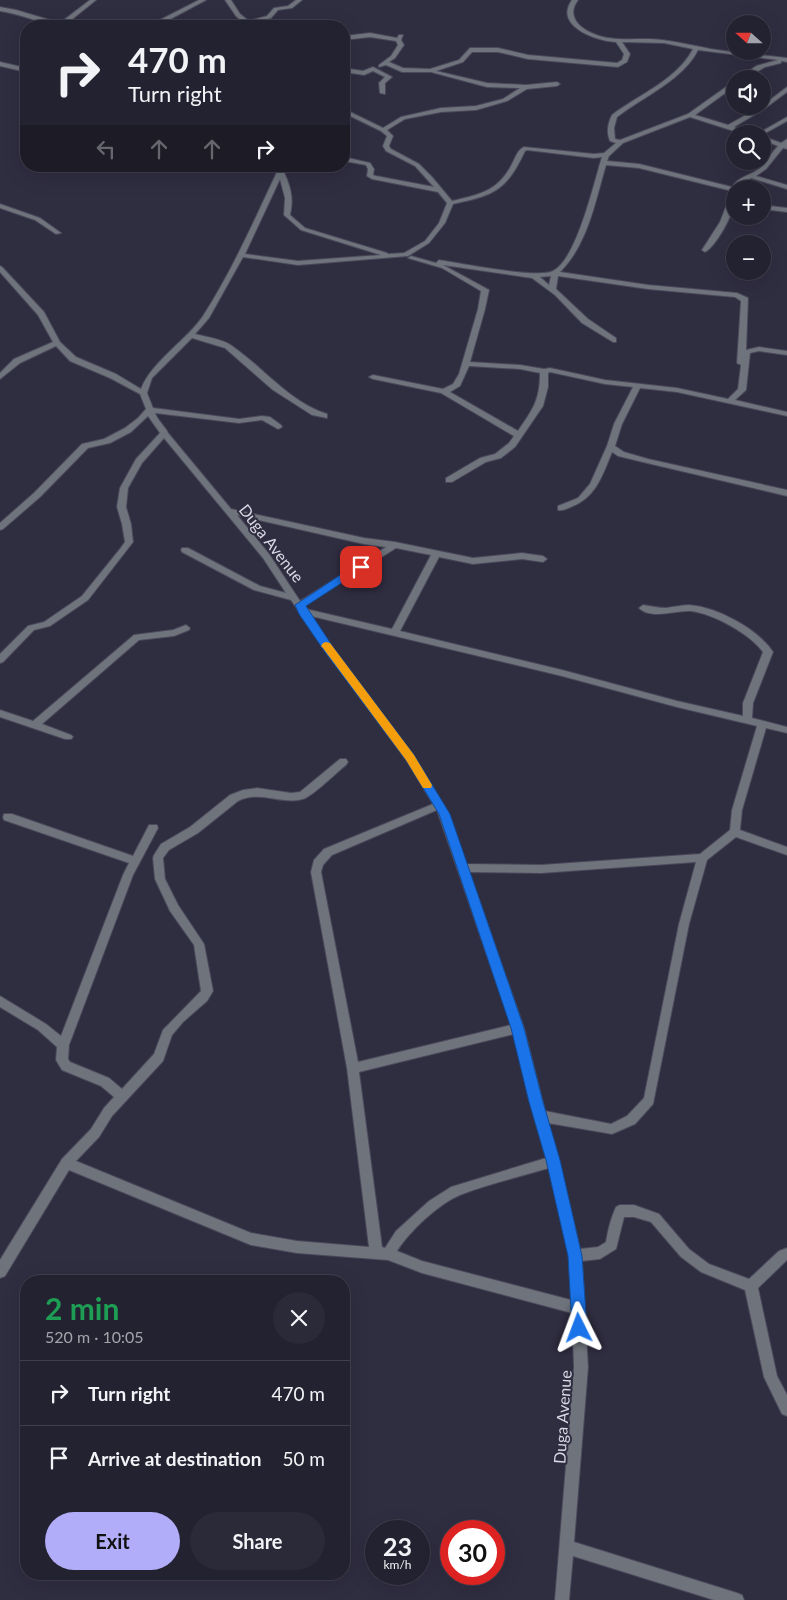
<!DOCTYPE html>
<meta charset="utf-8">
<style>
body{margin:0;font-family:Lato,sans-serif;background:#2b2a38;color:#f1f3f6;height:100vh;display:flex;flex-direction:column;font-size:19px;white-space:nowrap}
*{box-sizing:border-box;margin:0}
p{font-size:16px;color:#a3a4ab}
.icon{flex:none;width:28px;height:28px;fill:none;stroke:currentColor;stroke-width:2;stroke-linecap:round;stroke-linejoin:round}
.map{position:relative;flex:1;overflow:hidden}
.panel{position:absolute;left:20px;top:1275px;width:330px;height:305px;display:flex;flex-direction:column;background:#232230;border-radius:20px;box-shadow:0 5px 20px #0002,0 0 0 1px #403f4c}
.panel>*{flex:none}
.guide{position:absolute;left:20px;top:20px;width:330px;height:152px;border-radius:20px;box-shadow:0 5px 20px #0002,0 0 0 1px #403f4c;background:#232230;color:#f1f3f6;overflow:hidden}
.needle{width:32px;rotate:291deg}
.buttons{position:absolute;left:726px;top:15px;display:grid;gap:10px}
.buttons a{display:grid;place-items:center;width:45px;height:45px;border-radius:50%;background:#232230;box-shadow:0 5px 20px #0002,0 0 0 1px #403f4c;font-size:25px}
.speed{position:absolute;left:365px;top:1520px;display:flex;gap:10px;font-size:25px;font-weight:700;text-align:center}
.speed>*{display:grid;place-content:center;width:65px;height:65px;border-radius:50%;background:#232230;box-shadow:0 5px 20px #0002,0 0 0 1px #403f4c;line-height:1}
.speed small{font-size:12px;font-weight:400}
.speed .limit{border:8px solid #d22;background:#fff;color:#111}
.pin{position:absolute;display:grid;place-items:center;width:42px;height:42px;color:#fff;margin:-21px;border-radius:10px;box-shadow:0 2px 8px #0006}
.me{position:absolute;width:55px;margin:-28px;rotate:357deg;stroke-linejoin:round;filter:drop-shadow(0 0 4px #0008)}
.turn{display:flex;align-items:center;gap:18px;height:105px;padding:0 25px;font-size:22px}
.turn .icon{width:65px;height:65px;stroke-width:2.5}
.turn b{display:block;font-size:35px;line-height:42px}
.lanes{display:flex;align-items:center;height:48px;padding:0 25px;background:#0003;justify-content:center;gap:25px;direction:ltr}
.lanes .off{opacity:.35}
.round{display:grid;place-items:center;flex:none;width:52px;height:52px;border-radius:26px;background:#2b2a38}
.headline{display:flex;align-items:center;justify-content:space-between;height:85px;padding:0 25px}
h1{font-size:30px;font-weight:700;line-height:38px;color:#1e9e55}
.primary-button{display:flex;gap:10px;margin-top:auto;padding:10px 25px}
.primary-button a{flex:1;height:58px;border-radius:30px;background:#b2adf9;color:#111;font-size:20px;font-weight:700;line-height:58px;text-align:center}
.primary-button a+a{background:#2b2a38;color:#f1f3f6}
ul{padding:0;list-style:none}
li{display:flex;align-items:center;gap:15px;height:65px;padding:0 25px;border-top:1px solid #403f4c}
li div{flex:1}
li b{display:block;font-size:19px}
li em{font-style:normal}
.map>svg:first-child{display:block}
</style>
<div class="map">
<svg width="787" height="1600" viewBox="0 0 787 1600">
<rect width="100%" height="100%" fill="#2f2d40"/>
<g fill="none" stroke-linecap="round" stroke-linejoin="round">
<!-- street casing -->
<g stroke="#4a485a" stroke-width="2">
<g id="street">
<path d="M 90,0 L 96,0 L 65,25 L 67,26 C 45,26 22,14 0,11 L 0,7 L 16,10 L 60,23 Z"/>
<path d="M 199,0 L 206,0 L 163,23 L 166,24 L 166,26 L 158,25 L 141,26 L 156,22 Z"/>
<path d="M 225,0 L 231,0 L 240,14 L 249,21 L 267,16 L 274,8 L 288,6 L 296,0 L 302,0 L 292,8 L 278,10 L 271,18 L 252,24 L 255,26 L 236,26 L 244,23 L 236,16 Z"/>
<path d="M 572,0 L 578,0 C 566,16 579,28 594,34 C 615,43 640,37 662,40 C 679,42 695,46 711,49 C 736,53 762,55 787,58 L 787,62 L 781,61 L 781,63 L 765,67 L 745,79 L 738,79 L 756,66 L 778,60 L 698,50 C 682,81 644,96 617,117 L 614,128 L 615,139 L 620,140 L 688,114 L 733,82 L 735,81 L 735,86 L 695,115 L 728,125 L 762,106 L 787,87 L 787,92 L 764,109 L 734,127 L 753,134 L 743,134 L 690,117 L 623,143 L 609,156 L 607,161 L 639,164 L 732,187 C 739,176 750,176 759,169 C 767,162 771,153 778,146 L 762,140 L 762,136 L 781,143 L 787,139 L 787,149 L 783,148 L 766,169 L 756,176 L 787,185 L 787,189 L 751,178 L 742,183 L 738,189 L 735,189 C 735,194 736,200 734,205 C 731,218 716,246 705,252 L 702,250 L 720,222 L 732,191 L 639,168 L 606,165 C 595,202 588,244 560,272 L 648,285 L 737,293 L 748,298 L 746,350 L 759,347 L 787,351 L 787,355 L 759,351 L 750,353 L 746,390 L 735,400 L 787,412 L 787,416 L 677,392 L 640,388 L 622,424 L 615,446 L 624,452 L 648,459 L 787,490 L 787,496 L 647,463 L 618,456 L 612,452 C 603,474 596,497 573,506 C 568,508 564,511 558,510 L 558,506 L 578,498 L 590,484 L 607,446 L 614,424 L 633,387 L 605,384 L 550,372 L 548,373 L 548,387 L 543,406 L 515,447 L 501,458 L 486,462 L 452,482 L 446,482 L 446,478 L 480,458 L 495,454 L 509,443 L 514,436 L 441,393 L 373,379 L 369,377 L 373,375 L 443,389 L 453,384 L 459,374 L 478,309 L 481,291 L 442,268 L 408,258 L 411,256 L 436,263 L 439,260 C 460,263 538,279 553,271 C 577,259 594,182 602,157 L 594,158 L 527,150 L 525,151 C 506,191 495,195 453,204 L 445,223 L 429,243 L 408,256 L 298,265 L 243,257 L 209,318 L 195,334 C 206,337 223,339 232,346 C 264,368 289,402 327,414 L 327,418 L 312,415 L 273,390 L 225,348 L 192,338 L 152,378 L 147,393 L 153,408 L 239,419 L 262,416 L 270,417 L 281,425 L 282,427 L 278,429 L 262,420 L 239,423 L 155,413 C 158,421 167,429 168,433 L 231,509 L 364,538 L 395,542 L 473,558 L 522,553 L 543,556 L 547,559 L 543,562 L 522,559 L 473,564 L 439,557 L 400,631 L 562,670 L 677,701 L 743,716 L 743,703 L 763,652 C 750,634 714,614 691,611 C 676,610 651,620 639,608 L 643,605 C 651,606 659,608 666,608 C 674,607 682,605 689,605 C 717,607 758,629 773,652 L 753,703 L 752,718 L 787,727 L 787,733 L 766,728 L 742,810 L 740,830 L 787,847 L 787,855 L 736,837 L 707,860 L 689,924 L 653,1104 L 635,1124 L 612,1134 L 548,1123 L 559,1161 L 580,1249 L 598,1247 L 606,1242 C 608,1229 611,1218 616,1207 L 620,1205 L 634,1205 L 659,1214 L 689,1249 L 709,1264 L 749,1279 L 779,1251 L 787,1248 L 787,1260 L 758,1288 L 777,1376 L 787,1395 L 787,1416 L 782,1414 L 764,1377 L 745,1290 L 701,1272 L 681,1257 L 651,1222 L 634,1217 L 624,1217 L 616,1249 L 600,1259 L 582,1261 L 588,1367 L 574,1542 L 737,1593 L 742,1595 L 744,1600 L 714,1600 L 573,1556 L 569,1600 L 555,1600 L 574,1367 L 572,1313 L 422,1273 L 388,1260 L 297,1253 L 251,1245 L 69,1170 L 5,1276 L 0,1278 L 0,1260 L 62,1159 L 91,1129 L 104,1108 L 114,1097 L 101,1086 L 62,1070 L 56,1060 L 57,1047 L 38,1030 L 0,1007 L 0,996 L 46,1024 L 61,1036 L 123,875 L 129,863 L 4,820 L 3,817 L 4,814 L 12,814 L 133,856 L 149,825 L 157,825 L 158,828 L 133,875 L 69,1045 L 68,1059 L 70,1062 L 109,1078 L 122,1089 L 154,1054 L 163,1030 L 201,991 L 194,945 L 170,911 L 155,879 L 153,858 L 154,855 L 161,844 L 190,827 L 230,795 L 243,790 L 257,788 L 291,793 L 300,792 L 340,759 L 346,759 L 348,762 L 346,765 C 337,772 313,796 303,799 C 280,805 261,790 238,801 L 198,833 L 169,850 L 163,858 L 165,879 L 178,905 L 204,944 L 213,991 L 207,1001 L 183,1022 L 172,1035 L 163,1061 L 112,1116 L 99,1137 L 76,1161 L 251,1233 L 297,1241 L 369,1247 L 347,1068 L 311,872 L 314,860 L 324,849 L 433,804 L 407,761 L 326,652 L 291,600 L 254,590 L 182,552 L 181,550 L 182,548 L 188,548 L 260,586 L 286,593 L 263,558 L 164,438 L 142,463 L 128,488 L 126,507 L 131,524 L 133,542 L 88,600 L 50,626 L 34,630 L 3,662 L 0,663 L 0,654 L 28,626 L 44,622 L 82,596 L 120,549 L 125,542 L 122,524 L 117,507 L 120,488 L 136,459 L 160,433 L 148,416 L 131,432 L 110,443 L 88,448 L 40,497 L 3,529 L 0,530 L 0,523 L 34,493 L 82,444 L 104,439 L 125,428 L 138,418 L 146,409 L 140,394 L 110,378 L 70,361 L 56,346 L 20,363 L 0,379 L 0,373 L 14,359 L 53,342 L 38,315 L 0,272 L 0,266 L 2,267 L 44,312 L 60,342 L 76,357 L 116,374 L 141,389 C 151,362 186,341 203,316 C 232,271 254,221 277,172 L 277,166 L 283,166 C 283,172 286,176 288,182 C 292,193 293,203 290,215 L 305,228 L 387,253 L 388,254 L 404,253 L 425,241 L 439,223 L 447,203 L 438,192 L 372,179 L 367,176 L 368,169 L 366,165 L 344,161 L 344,157 L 370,163 L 374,169 L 373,175 L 376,176 L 434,187 L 415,166 L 386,151 L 383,146 L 387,136 L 381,131 L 344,113 L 344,109 L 383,128 L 401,117 L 441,108 L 476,106 L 503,99 L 520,88 L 487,87 L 431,72 L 402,72 L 386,65 L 379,67 L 379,65 L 391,56 L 398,45 L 396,41 L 370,37 L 344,40 L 344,36 L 370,33 L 397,38 L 399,35 L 403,35 L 401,40 L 404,45 L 395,58 L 389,62 L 403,68 L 430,69 L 459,60 L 470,48 L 498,48 L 528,55 L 617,63 L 622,60 L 624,54 L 616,42 C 597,41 553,26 572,0 ZM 622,42 L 664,43 L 693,49 C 677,80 638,95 612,115 C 608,123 606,132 610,141 L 616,143 L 604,153 L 594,154 L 524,147 C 517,150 515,159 511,166 C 497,192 478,195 452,201 L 432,177 L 419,164 L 391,149 L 389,146 L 393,136 L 387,130 L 405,119 L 441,112 L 476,110 L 507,101 L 527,89 L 557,86 L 560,84 L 557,82 L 526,85 L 487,83 L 436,71 L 463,62 L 472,52 L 498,52 L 528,59 L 618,67 L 627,62 L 630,54 ZM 280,179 L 285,198 L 284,215 L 301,230 L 381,255 L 298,261 L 245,254 ZM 443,265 L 532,278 L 555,295 L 582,323 L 613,342 L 616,342 L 616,338 L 588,319 L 556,289 L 558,276 L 648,289 L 735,297 L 741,301 L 737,363 L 741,365 L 738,389 L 728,399 L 677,388 L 605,380 L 550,368 L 544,369 L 520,365 L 470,362 L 485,309 L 489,290 ZM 551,276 L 549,285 L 540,277 ZM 469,366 L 520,369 L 540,373 C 540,400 533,409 518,431 L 450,392 L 460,386 ZM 237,515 L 364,544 L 386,547 L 300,601 L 269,554 ZM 396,548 L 431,555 L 392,629 L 306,609 L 304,606 ZM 311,616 L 562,676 L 677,707 L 757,726 L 732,810 L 730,830 L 700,854 L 541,865 L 466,864 L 449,814 L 413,755 L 332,648 ZM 437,810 L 511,1025 L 358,1062 L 321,872 L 323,865 L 332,855 ZM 696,862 L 679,924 L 644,1098 L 627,1116 L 611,1124 L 545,1111 L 524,1028 L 469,872 L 541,873 ZM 514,1034 L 530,1102 L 546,1158 L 451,1187 L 429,1201 L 396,1231 L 385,1248 L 382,1247 L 359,1072 ZM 549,1168 L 569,1256 L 571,1300 L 422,1261 L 397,1251 C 409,1232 438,1204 460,1195 C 488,1184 519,1177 549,1168 Z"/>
<path d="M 26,46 L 26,50 L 20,52 L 20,50 Z"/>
<path d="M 0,62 L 26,68 L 26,72 L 0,66 Z"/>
<path d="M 373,67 L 392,77 L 385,83 L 385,94 L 380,93 L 379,83 L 385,77 L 373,71 L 364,75 L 344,72 L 344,68 L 363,71 Z"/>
<path d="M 787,117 L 787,121 L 762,135 L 762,134 L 757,134 Z"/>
<path d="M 0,204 L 40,218 L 61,233 L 56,234 L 35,220 L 0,208 Z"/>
<path d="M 762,205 L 787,208 L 787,212 L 762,209 Z"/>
<path d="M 186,625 L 190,628 L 189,630 L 174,636 L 139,640 L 42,724 L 71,735 L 73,737 L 71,739 L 65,739 L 0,717 L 0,710 L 33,721 L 134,635 L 173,630 Z"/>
</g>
</g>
<!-- street -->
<use href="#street" fill="#6e737c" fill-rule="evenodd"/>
</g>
<!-- route -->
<path fill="#1a73e8" stroke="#114b97" d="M 357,564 L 364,564 L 366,567 L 306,606 L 333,647 L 414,755 L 450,814 L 524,1028 L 543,1102 L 560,1160 L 582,1256 L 587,1328 L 584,1333 L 579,1335 L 574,1333 L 572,1328 L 568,1256 L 546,1160 L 529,1102 L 511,1028 L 439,814 L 406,760 L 325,652 L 299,614 L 295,605 Z"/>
<!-- slow -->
<path fill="#f59e0b" d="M 326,642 L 330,643 L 414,755 L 432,785 L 431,788 L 423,788 L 406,760 L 323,648 L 321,646 L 323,643 Z"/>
<g text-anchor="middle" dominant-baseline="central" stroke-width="4" stroke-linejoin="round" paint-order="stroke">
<!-- street labels -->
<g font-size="16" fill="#d9d8e4" stroke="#2f2d40">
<text transform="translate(272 543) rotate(52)">Duga Avenue</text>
<text transform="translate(562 1417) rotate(-86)">Duga Avenue</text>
</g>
</g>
</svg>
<div class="buttons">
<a><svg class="needle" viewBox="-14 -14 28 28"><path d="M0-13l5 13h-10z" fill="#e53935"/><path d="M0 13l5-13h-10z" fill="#a3a4ab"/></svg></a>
<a><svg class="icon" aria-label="sound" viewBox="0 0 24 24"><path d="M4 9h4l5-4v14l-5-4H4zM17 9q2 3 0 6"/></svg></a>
<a><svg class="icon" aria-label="search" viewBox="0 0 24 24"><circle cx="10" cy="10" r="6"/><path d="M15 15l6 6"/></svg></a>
<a>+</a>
<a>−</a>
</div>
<div class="speed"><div>23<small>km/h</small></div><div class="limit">30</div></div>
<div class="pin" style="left:361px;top:567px;background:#d93025"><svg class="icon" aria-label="arrive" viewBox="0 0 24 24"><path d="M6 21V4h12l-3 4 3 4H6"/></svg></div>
<svg class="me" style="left:579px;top:1328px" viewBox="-20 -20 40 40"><path d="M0-17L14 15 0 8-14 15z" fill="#1a73e8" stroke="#fff" stroke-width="4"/></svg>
<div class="guide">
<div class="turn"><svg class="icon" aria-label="right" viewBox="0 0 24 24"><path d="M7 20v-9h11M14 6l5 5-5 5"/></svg><div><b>470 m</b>Turn right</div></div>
<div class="lanes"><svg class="icon off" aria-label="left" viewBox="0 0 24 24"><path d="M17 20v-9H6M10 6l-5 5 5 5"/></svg><svg class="icon off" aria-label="ahead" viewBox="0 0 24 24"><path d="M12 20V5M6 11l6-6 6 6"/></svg><svg class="icon off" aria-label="ahead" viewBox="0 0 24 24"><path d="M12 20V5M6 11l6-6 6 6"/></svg><svg class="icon" aria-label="right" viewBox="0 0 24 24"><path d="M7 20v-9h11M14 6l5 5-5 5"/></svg></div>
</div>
<section class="panel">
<div class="headline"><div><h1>2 min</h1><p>520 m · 10:05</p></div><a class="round"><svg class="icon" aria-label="close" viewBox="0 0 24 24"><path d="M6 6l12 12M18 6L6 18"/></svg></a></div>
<ul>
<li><svg class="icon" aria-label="right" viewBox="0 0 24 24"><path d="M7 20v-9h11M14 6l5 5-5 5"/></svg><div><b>Turn right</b></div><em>470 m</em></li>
<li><svg class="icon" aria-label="arrive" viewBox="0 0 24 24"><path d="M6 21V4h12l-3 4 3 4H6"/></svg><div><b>Arrive at destination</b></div><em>50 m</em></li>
</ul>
<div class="primary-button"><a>Exit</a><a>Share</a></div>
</section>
</div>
